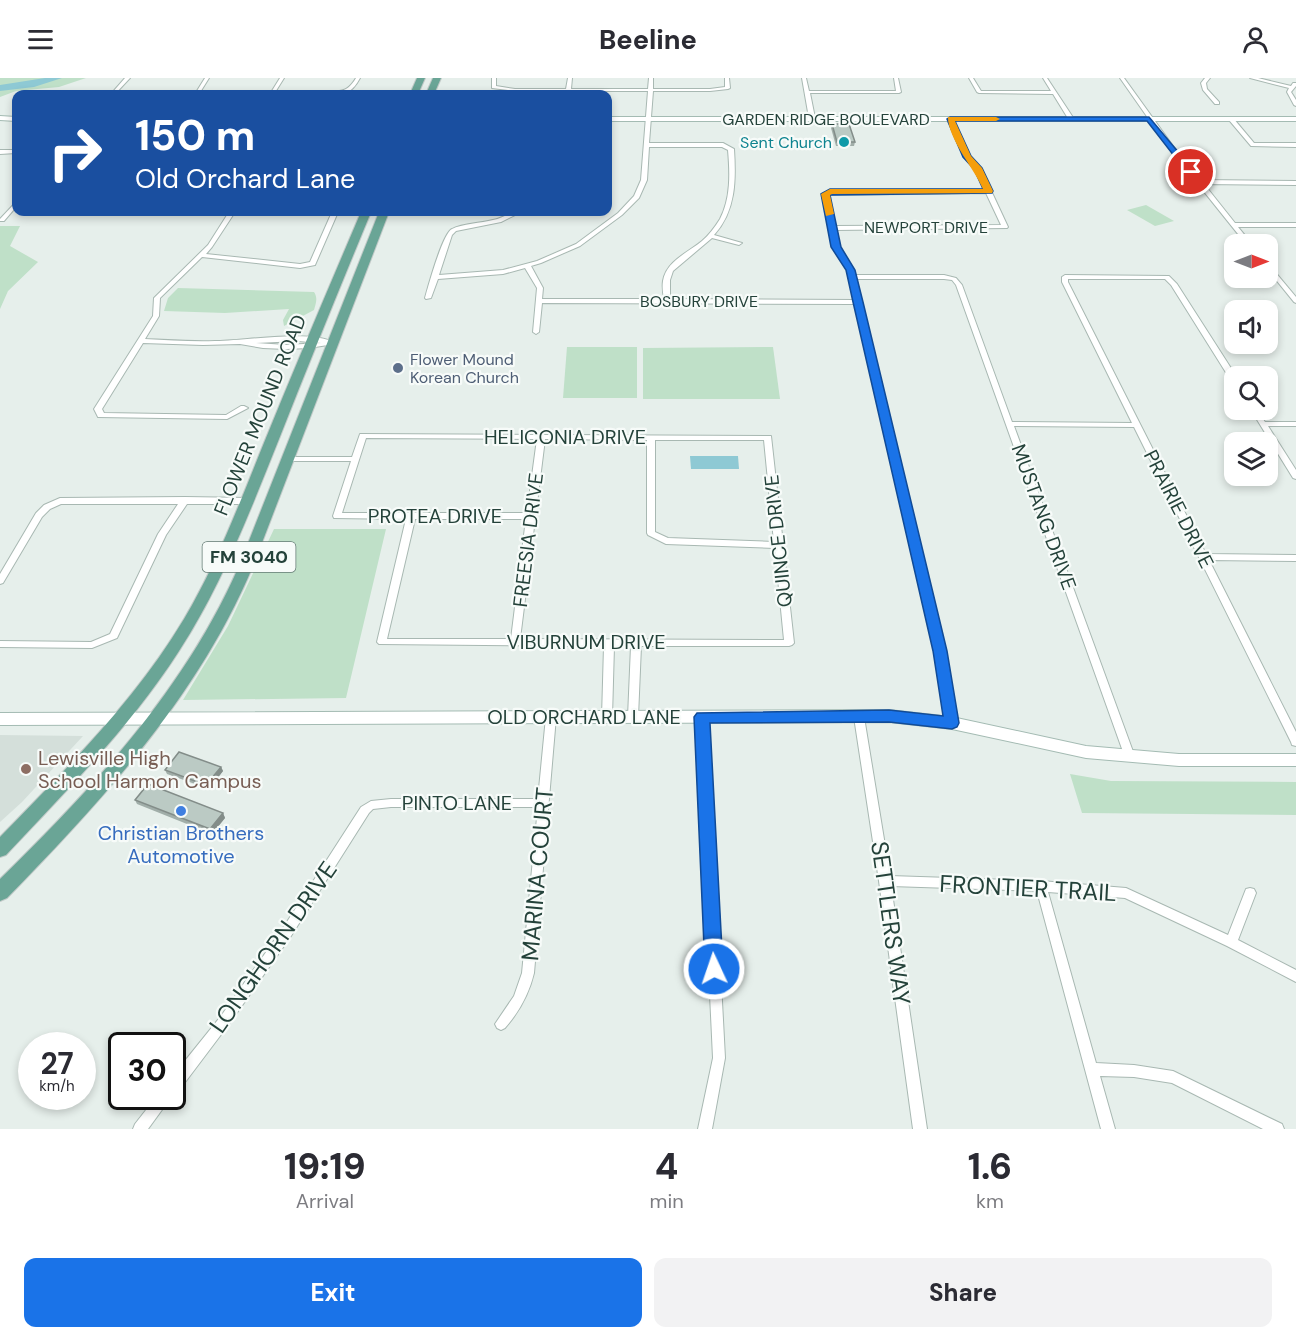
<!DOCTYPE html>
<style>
body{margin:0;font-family:"DM Sans",sans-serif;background:#f2f2f3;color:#2b2b33;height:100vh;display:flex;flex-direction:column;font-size:22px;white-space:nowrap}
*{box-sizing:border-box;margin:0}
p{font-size:20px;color:#7c7c81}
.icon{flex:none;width:33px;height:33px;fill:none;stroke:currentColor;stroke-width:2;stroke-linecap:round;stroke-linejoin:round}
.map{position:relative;height:1051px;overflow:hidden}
.sheet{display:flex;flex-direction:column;background:#fff;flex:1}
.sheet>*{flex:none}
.top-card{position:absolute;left:12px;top:12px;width:600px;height:126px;border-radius:12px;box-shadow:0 3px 9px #0003;background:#1a4fa0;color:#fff;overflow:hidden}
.needle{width:39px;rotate:90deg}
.fabs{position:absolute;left:1224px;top:156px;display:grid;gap:12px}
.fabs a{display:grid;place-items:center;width:54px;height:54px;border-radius:12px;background:#fff;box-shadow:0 3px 9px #0003;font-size:30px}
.speed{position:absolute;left:18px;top:954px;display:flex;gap:12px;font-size:30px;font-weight:700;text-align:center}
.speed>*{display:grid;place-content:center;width:78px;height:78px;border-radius:50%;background:#fff;box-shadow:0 3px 9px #0003;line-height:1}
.speed small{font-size:15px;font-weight:400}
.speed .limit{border:3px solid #111;border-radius:9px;background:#fff;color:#111}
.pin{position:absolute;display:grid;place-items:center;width:51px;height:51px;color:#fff;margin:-26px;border:3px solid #fff;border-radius:50%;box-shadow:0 2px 6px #0007}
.me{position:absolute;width:66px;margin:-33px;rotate:357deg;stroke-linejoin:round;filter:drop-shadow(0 0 4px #0008)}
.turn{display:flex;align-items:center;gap:21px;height:126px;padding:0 24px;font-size:27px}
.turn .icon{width:78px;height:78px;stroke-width:2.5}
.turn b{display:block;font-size:42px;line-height:51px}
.eta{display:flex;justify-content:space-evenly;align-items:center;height:102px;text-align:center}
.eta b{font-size:36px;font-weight:800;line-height:42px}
.primary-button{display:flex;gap:12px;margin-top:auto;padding:12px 24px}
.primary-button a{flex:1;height:69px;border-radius:12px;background:#1a73e8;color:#fff;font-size:24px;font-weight:800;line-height:69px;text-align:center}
.primary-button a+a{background:#f2f2f3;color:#2b2b33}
header{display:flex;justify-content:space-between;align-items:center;height:78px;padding:0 24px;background:#fff;font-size:27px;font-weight:800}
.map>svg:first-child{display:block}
</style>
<header><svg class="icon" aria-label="menu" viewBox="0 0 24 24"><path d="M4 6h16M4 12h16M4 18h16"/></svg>Beeline<svg class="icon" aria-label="person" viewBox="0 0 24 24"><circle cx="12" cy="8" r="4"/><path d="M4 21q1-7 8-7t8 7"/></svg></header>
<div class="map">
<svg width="1296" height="1051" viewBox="0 0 1296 1051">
<rect width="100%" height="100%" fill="#e6efeb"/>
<!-- built -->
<path fill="#d4dfda" d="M 0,657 L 83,658 L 22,724 L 0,744 Z"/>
<!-- green -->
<g fill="#bfe0c8">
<path d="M 0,0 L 86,0 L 59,9 L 16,13 L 0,19 Z"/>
<path d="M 1146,127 L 1174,143 L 1155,148 L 1127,132 Z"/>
<path d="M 0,148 L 20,148 L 10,168 L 38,184 L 8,213 L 0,231 Z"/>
<path d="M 178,210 L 314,214 C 318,220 316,225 314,232 L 284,248 L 283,242 L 289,231 L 225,235 L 164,233 L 168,220 Z"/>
<path d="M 567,269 L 637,269 L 637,320 L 563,320 Z"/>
<path d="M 773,269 L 780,321 L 643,321 L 643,270 Z"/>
<path d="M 274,451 L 386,451 L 346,620 L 183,622 L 228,548 Z"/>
<path d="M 1070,696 L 1111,703 L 1296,704 L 1296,737 L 1082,735 Z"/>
</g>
<!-- water -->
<path fill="#8ec9d4" d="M 690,378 L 738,378 L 739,391 L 691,391 Z"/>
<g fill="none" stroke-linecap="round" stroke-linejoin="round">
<!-- river -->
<path fill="#8ec9d4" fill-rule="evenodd" d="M 45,0 L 62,0 L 34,9 L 0,13 L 0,7 Z"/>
<!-- street casing -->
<g stroke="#a8b8b2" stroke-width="2">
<g id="street">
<path d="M 125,0 L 130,0 L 115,16 L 111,16 Z"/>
<path d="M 205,0 L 209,0 L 199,16 L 195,16 Z"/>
<path d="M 280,0 L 284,0 L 274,16 L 270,16 Z"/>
<path d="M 356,0 L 360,0 C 351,17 342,18 325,16 C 339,11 346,17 356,0 Z"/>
<path d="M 492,0 L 496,0 L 496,8 L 515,11 L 566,11 L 568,0 L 572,0 L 571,11 L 648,11 L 649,0 L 653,0 L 653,11 L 710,11 L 725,9 L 725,0 L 729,0 L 730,10 L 728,11 L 710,13 L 653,13 L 649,65 L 723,65 L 734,71 C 736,102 736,133 714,157 L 742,165 L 739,167 L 712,160 L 673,193 L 670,202 L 670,221 L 854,222 L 847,192 L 833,169 L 822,116 L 830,112 L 985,111 L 976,92 L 964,79 L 947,41 L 952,40 L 969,78 L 981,91 L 1008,149 L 1007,150 L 835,152 L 839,169 L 853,192 L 854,197 L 944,197 L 956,200 L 962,207 L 1012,344 L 1132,345 L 1062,204 L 1062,199 L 1065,197 L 1169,198 L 1177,206 L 1236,298 L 1234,298 L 1234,303 L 1230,301 L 1171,207 L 1165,201 L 1068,201 L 1068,204 L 1206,476 L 1296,477 L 1296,483 L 1209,482 L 1296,654 L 1296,668 L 1292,667 L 1291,664 L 1134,349 L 1014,348 L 1135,679 L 1134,682 L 1130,683 L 1126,682 L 956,207 L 952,202 L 944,201 L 855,201 L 945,573 L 957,645 L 956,648 L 952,649 L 948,648 L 947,645 L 935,573 L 855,226 L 542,225 L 539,254 L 536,256 L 533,254 L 537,210 L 525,190 L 503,196 L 438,201 L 431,220 L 426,221 L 425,220 C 428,209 443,155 452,151 C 461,146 482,145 493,142 C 503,140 510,134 520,134 L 519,135 L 501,144 L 456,153 L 452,157 L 439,197 L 503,192 L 537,183 L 576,166 L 618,135 L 634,118 L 641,102 L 648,13 L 515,13 L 492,10 ZM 649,69 L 722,69 L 728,72 C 730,95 731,120 720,141 C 715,149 709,157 702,163 C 689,174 666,183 663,203 C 662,209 663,215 664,221 L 542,221 L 543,210 L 531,188 L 541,185 L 580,168 L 622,137 L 639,120 L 647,102 ZM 986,115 L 1001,147 L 835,148 L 828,117 Z"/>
<path d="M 802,0 L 806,0 L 809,13 L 896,13 L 894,0 L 898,0 L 901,14 L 899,15 L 810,15 L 815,40 L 812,42 L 809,40 Z"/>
<path d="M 969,0 L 973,0 L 981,13 L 1051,13 L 1043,0 L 1047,0 L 1074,41 L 1069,42 L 1053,16 L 979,15 L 977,14 Z"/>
<path d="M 1120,0 L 1124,0 L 1173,68 L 1201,102 L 1296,103 L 1296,107 L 1204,106 L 1235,145 L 1296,145 L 1296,149 L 1238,149 L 1252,166 L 1246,166 L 1169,70 Z"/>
<path d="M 1205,0 L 1210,0 L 1206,5 L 1207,11 L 1219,24 L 1219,26 L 1215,26 L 1203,12 L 1201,5 Z"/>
<path d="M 1250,0 L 1258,0 L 1291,8 L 1293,5 L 1296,5 L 1296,8 L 1291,14 L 1296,22 L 1296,28 L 1294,27 L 1287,14 L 1289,10 Z"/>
<path d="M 1229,40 L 1233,40 L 1254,65 L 1296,65 L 1296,69 L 1251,68 L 1229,42 Z"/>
<path d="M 0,72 L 16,72 L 16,75 L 0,76 Z"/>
<path d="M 16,124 L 16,129 L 4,143 L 0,143 L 0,141 Z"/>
<path d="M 229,134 L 235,134 L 212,169 L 206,176 L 300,186 L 310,184 L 332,134 L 338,134 L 315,187 L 300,190 L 202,179 L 160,220 L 159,238 L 145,261 C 168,262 192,264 215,263 C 245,263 311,251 335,265 L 334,266 L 309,270 L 286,271 L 263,270 L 240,266 L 203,267 L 143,265 L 102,331 L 104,335 L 226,337 L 241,328 L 244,328 L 248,330 L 227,341 L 98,339 L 94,331 L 153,238 L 154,220 L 208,167 ZM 298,263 L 321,265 L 286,267 L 256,265 Z"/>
<path d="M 1268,187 L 1270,188 L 1296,219 L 1296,225 L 1294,224 L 1268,192 Z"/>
<path d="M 1251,332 L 1257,332 L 1265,344 L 1296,344 L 1296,348 L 1268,348 L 1296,392 L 1296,401 L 1293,400 Z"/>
<path d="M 360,356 L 771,358 L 794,565 L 792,567 L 789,568 L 641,568 L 638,639 L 637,642 L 633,643 L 629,642 L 628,639 L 631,568 L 614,568 L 612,639 L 611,642 L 607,643 L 603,642 L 602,639 L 604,568 L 379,566 L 377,564 L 406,441 L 334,440 L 333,438 L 351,383 L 287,383 L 283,381 L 287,379 L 352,379 ZM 366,360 L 537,361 L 527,435 L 342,435 ZM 545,361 L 647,362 L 647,455 L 648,457 L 666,466 L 775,470 L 784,562 L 520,561 ZM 655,362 L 764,362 L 774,464 L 668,460 L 655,454 ZM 415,441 L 526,441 L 511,561 L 387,561 Z"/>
<path d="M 185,419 L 248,420 L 252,423 L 248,426 L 187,426 L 166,457 L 117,560 L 92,570 L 0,569 L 0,563 L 91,564 L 110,556 L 158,456 L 178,426 L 61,426 L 50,431 L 42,439 L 3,505 L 0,506 L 0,496 L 36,435 L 44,427 L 60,420 Z"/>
<path d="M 551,635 L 555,636 L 556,639 L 534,895 C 529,916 519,934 505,950 L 501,952 L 497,950 L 495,946 L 514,918 L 522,895 L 538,729 L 391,729 L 373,731 L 369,735 L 291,858 L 229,946 L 177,1015 L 172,1016 L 172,999 L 221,938 L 283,850 L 361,729 L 371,723 L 391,721 L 538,721 L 546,639 L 547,636 Z"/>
<path d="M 702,635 L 706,636 L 707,639 L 725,980 L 712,1051 L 698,1051 L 713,980 L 697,639 L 698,636 Z"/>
<path d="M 859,635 L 863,636 L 864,639 L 890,798 L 1041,803 L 1126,810 L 1228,857 L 1246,811 L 1250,810 L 1254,811 L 1256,815 L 1238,862 L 1296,892 L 1296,904 L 1227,868 L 1125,820 L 1048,814 L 1096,985 L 1134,987 L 1173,993 L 1282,1046 L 1284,1051 L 1263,1051 L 1172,1005 L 1134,999 L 1100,998 L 1115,1051 L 1101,1051 L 1037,813 L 891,808 L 927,1051 L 913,1051 L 879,803 L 854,639 L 855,636 Z"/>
<path d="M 157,1018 L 172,1018 L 148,1051 L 133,1051 L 135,1046 Z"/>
</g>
</g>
<!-- secondary casing -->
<g stroke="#a4bbb3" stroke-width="2">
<g id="secondary">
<path d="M 0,38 L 16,39 L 16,43 L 0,42 Z"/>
<rect x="608" y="39" width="688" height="4"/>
<path d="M 889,632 L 952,639 L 1086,668 L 1179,676 L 1296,676 L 1296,688 L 1179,688 L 1086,680 L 952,651 L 889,644 L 0,647 L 0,635 Z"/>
</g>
</g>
<!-- primary casing -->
<g stroke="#c2cac8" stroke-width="2">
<g id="primary">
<path d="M 417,0 L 425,0 L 418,16 L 410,16 Z"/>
<path d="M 433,0 L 441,0 L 434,16 L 426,16 Z"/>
<path d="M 361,134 L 371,134 C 340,209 309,285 279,361 C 250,433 222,507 179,573 C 131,648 67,712 6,777 L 0,779 L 0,759 C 66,691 135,623 184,541 C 218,484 241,421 266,360 C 297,284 329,209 361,134 Z"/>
<path d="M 379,134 L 389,134 L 253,488 C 199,617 103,722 7,820 L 0,823 L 0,801 C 93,710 186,610 239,488 Z"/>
</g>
</g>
<!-- street -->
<use href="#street" fill="#fff" fill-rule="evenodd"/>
<!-- secondary -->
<use href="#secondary" fill="#fff" fill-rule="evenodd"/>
<!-- primary -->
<use href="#primary" fill="#6aa596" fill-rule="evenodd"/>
</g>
<!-- wall -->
<g fill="#a1aea9">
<path d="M 832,46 L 855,64 L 854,68 L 836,68 L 831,50 Z"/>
<path d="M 221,689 L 223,693 L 209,711 L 167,696 L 165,692 Z"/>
<path d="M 135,722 L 223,735 L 225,740 L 212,756 L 137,726 Z"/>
</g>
<!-- shaded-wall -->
<g fill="#838d89">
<path d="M 221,689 L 223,693 L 209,711 L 206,707 Z"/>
<path d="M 223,735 L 225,740 L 212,756 L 210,751 Z"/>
</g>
<!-- building -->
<g fill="#bbcac4" stroke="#838d89" stroke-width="1.5">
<path d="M 832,46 L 849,46 L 855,64 L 837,64 Z"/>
<path d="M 179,674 L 221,689 L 206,707 L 165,692 Z"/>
<path d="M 148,706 L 223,735 L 210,751 L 135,722 Z"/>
</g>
<!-- route -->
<path fill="#1a73e8" stroke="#114b97" stroke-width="1.5" d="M 950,39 L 1149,39 L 1195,94 L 1188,96 L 1147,43 L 955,43 L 971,78 L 982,90 L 993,113 L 992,115 L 830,117 L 841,169 L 855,192 L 863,224 L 947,573 L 959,645 L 957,649 L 952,651 L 889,644 L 710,645 L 723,891 L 721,897 L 714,900 L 708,897 L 705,891 L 694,639 L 697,635 L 889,632 L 943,638 L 933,573 L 853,224 L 846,192 L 831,169 L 821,116 L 830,111 L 983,111 L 974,91 L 963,79 L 947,41 Z"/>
<!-- slow -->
<path fill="#f59e0b" d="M 948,39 L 996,39 L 1000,41 L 996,43 L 955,43 L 971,78 L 982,90 L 993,113 L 992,115 L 832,116 L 830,117 L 834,136 L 826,138 L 821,116 L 830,111 L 983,111 C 974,90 948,61 948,39 Z"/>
<!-- markers -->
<circle fill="#0f9aa8" stroke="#f7fbf9" stroke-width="2" cx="844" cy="64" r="6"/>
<circle fill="#5c6f8a" stroke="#f7fbf9" stroke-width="2" cx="398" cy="290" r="6"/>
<circle fill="#8d6e63" stroke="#f7fbf9" stroke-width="2" cx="26" cy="691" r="6"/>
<circle fill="#3f7fe0" stroke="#f7fbf9" stroke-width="2" cx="181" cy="733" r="6"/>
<g text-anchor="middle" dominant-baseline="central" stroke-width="4.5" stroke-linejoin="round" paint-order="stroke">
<!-- far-street labels -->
<g font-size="16" fill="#24423a" stroke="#f7fbf9">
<text x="826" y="41">GARDEN RIDGE BOULEVARD</text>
<text x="926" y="149">NEWPORT DRIVE</text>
<text x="699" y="223">BOSBURY DRIVE</text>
</g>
<!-- far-culture labels -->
<g font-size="16" fill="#0d838f" stroke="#f7fbf9" text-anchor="end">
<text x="832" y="64">Sent Church</text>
</g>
<!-- far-service labels -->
<g font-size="16" fill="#4e5e75" stroke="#f7fbf9" text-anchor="start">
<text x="410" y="281">Flower Mound<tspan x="410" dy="18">Korean Church</tspan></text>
</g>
<!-- shield labels -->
<rect fill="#f7fbf9" stroke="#637a73" stroke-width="1.5" x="202.5" y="464" width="93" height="30" rx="4.5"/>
<g font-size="18" font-weight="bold" fill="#24423a">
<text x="249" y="479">FM 3040</text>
</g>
<!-- street labels -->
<g font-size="20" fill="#24423a" stroke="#f7fbf9">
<text transform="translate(260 337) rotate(-68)">FLOWER MOUND ROAD</text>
<text x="565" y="359">HELICONIA DRIVE</text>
<text transform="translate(1179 431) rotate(63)">PRAIRIE DRIVE</text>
<text x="435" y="438">PROTEA DRIVE</text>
<text transform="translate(1044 439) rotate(70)">MUSTANG DRIVE</text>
<text transform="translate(528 462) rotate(-83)">FREESIA DRIVE</text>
<text transform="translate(778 463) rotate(-96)">QUINCE DRIVE</text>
<text x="586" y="564">VIBURNUM DRIVE</text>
<text x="584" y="639">OLD ORCHARD LANE</text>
<text x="457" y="725">PINTO LANE</text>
</g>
<!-- education labels -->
<g font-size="20" fill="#785e54" stroke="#f7fbf9" text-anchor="start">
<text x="38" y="680">Lewisville High<tspan x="38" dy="23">School Harmon Campus</tspan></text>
</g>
<!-- shop labels -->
<g font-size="20" fill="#366cbe" stroke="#f7fbf9">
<text x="181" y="755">Christian Brothers<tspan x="181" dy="23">Automotive</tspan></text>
</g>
<!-- near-street labels -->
<g font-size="24" fill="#24423a" stroke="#f7fbf9">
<text transform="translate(537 796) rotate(-85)">MARINA COURT</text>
<text transform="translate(1028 810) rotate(3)">FRONTIER TRAIL</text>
<text transform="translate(891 845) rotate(82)">SETTLERS WAY</text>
<text transform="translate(273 869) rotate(-55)">LONGHORN DRIVE</text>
</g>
</g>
</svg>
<div class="fabs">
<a><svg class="needle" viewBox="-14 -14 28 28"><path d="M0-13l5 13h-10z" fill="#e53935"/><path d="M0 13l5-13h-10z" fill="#7c7c81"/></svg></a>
<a><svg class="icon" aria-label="sound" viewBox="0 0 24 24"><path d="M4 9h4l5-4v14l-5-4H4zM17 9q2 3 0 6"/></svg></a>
<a><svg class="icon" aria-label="search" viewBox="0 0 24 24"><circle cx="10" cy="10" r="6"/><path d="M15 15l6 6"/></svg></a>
<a><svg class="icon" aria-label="layers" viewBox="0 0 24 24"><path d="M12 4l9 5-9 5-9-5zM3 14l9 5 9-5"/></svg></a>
</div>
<div class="speed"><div>27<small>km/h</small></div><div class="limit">30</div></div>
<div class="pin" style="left:1191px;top:94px;background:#d93025"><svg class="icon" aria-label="arrive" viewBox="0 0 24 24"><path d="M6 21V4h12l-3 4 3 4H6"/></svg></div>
<svg class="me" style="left:714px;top:891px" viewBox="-20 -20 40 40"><circle r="17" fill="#1a73e8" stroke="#fff" stroke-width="3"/><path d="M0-11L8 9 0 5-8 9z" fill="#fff"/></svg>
<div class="top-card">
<div class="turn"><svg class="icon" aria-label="right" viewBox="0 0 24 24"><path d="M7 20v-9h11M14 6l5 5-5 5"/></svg><div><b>150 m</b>Old Orchard Lane</div></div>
</div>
</div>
<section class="sheet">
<div class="eta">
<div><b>19:19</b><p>Arrival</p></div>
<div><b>4</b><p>min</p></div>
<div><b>1.6</b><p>km</p></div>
</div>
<div class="primary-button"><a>Exit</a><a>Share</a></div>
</section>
